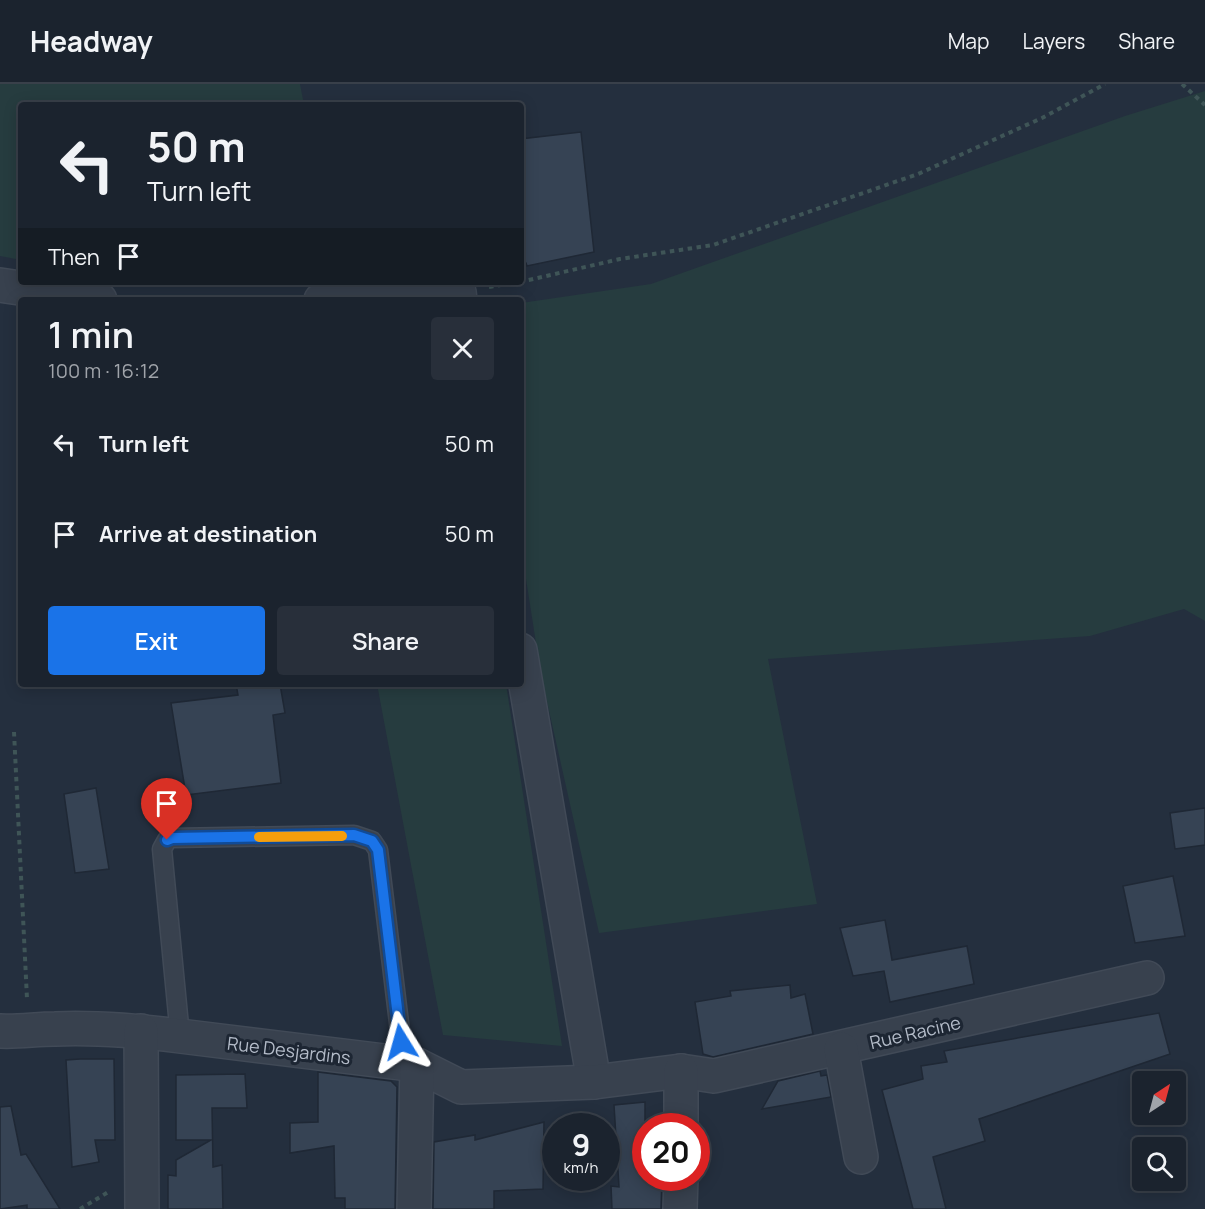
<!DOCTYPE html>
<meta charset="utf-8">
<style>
body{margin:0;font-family:Manrope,sans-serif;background:#282f3a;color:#f1f3f6;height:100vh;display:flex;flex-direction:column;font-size:22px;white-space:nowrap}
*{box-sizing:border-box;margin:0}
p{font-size:20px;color:#a0a4aa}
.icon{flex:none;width:33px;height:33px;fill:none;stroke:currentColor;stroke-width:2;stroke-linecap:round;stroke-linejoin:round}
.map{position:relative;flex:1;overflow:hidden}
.drawer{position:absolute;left:18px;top:213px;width:506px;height:390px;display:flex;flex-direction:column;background:#1b232e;border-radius:6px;box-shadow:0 3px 15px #0003,0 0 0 2px #39404a}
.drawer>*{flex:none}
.guide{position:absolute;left:18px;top:18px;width:506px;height:183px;border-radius:6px;box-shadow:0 3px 15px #0003,0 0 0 2px #39404a;background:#1b232e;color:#f1f3f6;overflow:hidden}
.needle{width:39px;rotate:36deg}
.fabs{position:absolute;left:1132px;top:987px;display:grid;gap:12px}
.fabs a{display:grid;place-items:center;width:54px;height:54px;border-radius:6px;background:#1b232e;box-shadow:0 3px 15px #0003,0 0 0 2px #39404a;font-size:30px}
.speed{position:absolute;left:542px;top:1029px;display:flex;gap:12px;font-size:30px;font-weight:700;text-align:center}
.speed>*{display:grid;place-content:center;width:78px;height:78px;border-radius:50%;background:#1b232e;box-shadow:0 3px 15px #0003,0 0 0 2px #39404a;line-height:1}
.speed small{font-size:15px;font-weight:400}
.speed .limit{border:9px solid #d22;background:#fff;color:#111}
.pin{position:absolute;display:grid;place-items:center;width:51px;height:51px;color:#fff;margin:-62px -26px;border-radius:50% 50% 50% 0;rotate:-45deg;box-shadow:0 0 6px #0007}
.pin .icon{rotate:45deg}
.me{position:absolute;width:66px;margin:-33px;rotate:352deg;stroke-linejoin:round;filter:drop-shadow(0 0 4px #0008)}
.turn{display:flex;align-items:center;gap:21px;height:126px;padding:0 30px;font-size:27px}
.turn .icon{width:78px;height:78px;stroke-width:2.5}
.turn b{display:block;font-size:42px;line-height:51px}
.then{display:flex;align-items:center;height:57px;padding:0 30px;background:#0003;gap:12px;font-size:22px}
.round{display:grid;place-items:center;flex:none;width:63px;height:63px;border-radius:6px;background:#282f3a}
.headline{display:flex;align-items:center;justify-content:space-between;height:102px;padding:0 30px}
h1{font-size:36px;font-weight:600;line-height:45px}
.cta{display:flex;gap:12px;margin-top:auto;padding:12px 30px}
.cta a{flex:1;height:69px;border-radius:6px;background:#1a73e8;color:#fff;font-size:24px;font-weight:600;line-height:69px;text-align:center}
.cta a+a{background:#282f3a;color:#f1f3f6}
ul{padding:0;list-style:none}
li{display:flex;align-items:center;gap:18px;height:90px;padding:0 30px}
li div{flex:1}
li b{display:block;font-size:22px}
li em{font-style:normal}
header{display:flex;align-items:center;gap:36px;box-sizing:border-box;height:84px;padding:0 30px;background:#1b232e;border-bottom:2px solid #39404a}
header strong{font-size:28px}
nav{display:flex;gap:33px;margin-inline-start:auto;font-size:21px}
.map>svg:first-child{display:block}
</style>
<header>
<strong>Headway</strong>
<nav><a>Map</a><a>Layers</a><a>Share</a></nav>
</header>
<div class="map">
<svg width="1205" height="1125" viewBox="0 0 1205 1125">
<rect width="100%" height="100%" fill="#242f3e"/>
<!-- green -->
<g fill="#263c3f">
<path d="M 0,0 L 300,0 L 304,21 L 21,21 L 21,176 L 0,172 Z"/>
<path d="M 1205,7 L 1205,537 L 1184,525 L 1090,552 L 768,575 L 817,820 L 599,849 L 541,591 L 521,463 L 521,219 L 651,200 L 1125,32 Z"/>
<path d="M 377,600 L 506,600 L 562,962 L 443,951 Z"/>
</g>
<!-- building -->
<g fill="#364354" stroke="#1f2835" stroke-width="1.5">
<path d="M 581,48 L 594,168 L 527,182 L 526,179 L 520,179 L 520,55 Z"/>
<path d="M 236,600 L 280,600 L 285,629 L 273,631 L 281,699 L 186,711 L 171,619 L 238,611 Z"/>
<path d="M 96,704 L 109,785 L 75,789 L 64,710 Z"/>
<path d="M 1205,724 L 1205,761 L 1175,765 L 1170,729 Z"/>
<path d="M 1173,792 L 1185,852 L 1135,859 L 1123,802 Z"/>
<path d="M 885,836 L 892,876 L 967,862 L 974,900 L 890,918 L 884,887 L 853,892 L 840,844 Z"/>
<path d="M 790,901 L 791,914 L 805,910 L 813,950 L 713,973 L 703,970 L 695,918 L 731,912 L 730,907 Z"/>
<path d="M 1159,929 L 1170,970 L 979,1035 L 985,1057 L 933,1073 L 946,1125 L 913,1125 L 882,1006 L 923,995 L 921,982 L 947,978 L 944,967 Z"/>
<path d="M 80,975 L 114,975 L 115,1056 L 95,1056 L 99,1078 L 72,1083 L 66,976 Z"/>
<path d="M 820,987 L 821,992 L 827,991 L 831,1013 L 762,1025 L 778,997 Z"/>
<path d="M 318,988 L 391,997 L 397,1003 L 395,1125 L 345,1125 L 345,1114 L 335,1114 L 334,1062 L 290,1069 L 290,1039 L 318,1038 Z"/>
<path d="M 245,990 L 247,1024 L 212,1024 L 213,1083 L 222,1081 L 223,1125 L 168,1125 L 168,1091 L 176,1092 L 176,1076 L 211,1056 L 176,1056 L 176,991 Z"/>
<path d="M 645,1018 L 645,1094 L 662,1094 L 661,1125 L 612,1125 L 611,1102 L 619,1103 L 614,1021 Z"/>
<path d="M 11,1022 L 21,1071 L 26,1070 L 60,1125 L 27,1125 L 27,1121 L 0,1125 L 0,1023 Z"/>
<path d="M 544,1038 L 543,1105 L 494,1107 L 494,1125 L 433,1125 L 434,1058 L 475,1051 L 475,1056 Z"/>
</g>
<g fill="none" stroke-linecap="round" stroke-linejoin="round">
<!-- lane casing -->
<g stroke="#414a57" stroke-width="21">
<path id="lane" d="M 180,952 L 162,765 L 167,756 L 172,754 L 354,751 L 372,757 L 378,766 L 404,980"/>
</g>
<!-- street casing -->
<g stroke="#414a57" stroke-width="36">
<g id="street">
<path d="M 0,201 L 100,216"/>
<path d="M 321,216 L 459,208 L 460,216"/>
<path d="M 520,566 L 594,998"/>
<path d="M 0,947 C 19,948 36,945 55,945 C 97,943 139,947 180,952 L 417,981 L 461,1003 L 594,998 L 681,987 L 714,992 L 1147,894"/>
<path d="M 141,947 L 142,1125"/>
<path d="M 841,965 L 861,1073"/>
<path d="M 681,1042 L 681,987"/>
<path d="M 414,1125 L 417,981"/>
<path d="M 680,1125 L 681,1094"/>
</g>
</g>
<!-- path -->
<g stroke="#3f5557" stroke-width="4" stroke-dasharray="4.5 4.5" stroke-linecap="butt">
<path d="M 1182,0 L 1205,21"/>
<path d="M 520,198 L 620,175 L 713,161 L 918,90 L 1042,34 L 1105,0"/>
<path d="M 489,203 L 518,198"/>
<path d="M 14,648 L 27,915"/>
<path d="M 80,1125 L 110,1107"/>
</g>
<!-- lane -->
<use href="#lane" stroke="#38414e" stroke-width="18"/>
<!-- street -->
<use href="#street" stroke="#38414e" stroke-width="33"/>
</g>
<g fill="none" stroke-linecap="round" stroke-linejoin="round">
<!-- route casing -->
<g stroke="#114b97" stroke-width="15">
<path id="route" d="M 167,756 L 172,754 L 354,751 L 372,757 L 378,766 L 401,958"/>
</g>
<!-- route -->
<use href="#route" stroke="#1a73e8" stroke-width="10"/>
<!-- slow -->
<path stroke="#f59e0b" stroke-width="10" d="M 259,753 L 342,752"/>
</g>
<g text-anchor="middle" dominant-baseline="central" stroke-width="6" stroke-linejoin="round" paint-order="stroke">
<!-- street labels -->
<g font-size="18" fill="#b4bcc9" stroke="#1d2633">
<text transform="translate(915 948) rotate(-13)">Rue Racine</text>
<text transform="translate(289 966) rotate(7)">Rue Desjardins</text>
</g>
</g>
</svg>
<div class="fabs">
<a><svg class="needle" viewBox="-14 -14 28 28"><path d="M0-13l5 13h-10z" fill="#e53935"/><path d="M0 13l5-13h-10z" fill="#a0a4aa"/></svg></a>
<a><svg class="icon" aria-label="search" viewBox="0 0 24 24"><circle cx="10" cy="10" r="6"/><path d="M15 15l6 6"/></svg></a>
</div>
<div class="speed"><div>9<small>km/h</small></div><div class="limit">20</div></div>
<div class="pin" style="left:167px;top:756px;background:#d93025"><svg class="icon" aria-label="arrive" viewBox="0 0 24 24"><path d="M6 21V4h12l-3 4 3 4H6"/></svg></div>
<svg class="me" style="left:401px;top:958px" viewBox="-20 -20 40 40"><path d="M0-17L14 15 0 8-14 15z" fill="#1a73e8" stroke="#fff" stroke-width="4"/></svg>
<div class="guide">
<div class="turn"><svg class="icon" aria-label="left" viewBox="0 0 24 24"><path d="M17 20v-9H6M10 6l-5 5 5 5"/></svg><div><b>50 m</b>Turn left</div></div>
<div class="then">Then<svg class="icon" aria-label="arrive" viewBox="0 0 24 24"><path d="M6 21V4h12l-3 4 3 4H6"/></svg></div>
</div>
<section class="drawer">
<div class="headline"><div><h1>1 min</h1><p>100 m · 16:12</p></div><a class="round"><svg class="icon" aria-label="close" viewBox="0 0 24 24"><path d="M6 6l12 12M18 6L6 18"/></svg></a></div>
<ul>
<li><svg class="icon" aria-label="left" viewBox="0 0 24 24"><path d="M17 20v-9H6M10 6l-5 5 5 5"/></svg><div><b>Turn left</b></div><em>50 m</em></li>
<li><svg class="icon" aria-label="arrive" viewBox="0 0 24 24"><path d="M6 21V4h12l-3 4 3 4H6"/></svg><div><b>Arrive at destination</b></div><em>50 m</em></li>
</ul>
<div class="cta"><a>Exit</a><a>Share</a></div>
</section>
</div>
